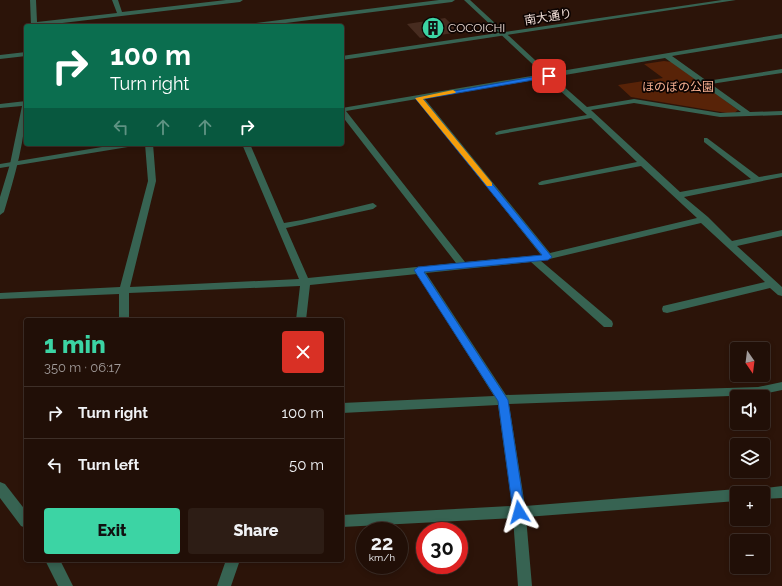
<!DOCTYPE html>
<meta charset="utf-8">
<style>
body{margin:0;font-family:Raleway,"Noto Sans JP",sans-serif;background:#2d1d15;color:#f1f3f6;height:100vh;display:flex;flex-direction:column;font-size:15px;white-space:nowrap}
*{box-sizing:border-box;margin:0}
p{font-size:13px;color:#a29c9b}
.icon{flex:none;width:22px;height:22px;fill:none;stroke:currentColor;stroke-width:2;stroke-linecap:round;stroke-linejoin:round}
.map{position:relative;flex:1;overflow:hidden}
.details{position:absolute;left:24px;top:318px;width:320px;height:244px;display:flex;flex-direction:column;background:#210f07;border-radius:4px;box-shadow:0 2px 6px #0003,0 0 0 1px #3e2f28}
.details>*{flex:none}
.banner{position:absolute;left:24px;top:24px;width:320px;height:122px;border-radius:4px;box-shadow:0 2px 6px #0003,0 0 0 1px #3e2f28;background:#0b6e4f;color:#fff;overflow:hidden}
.needle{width:26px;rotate:166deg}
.controls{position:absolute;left:730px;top:342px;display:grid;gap:8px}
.controls a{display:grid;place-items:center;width:40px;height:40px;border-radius:4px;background:#210f07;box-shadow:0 2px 6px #0003,0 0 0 1px #3e2f28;font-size:20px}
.speed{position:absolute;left:356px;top:522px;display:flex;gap:8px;font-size:20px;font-weight:700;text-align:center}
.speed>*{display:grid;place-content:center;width:52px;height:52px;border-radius:50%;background:#210f07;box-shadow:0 2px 6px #0003,0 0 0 1px #3e2f28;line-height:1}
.speed small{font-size:10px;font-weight:400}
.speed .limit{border:6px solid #d22;background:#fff;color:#111}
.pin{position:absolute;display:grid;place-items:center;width:34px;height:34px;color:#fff;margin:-17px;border-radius:8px;box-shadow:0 2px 6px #0006}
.me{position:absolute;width:44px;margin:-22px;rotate:352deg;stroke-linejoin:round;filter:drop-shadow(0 0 3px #0008)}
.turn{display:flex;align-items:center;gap:14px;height:84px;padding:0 20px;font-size:18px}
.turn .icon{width:52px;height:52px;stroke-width:2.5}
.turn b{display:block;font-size:28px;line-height:34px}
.lanes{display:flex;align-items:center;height:38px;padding:0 20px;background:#0003;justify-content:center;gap:20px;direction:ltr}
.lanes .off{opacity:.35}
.round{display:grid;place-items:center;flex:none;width:42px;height:42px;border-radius:4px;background:#2d1d15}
.summary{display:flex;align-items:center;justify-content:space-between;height:68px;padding:0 20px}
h1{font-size:24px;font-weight:800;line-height:30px;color:#3cd4a4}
.primary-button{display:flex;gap:8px;margin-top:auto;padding:8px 20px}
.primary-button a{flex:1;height:46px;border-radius:4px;background:#3cd4a4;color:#111;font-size:16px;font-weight:800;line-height:46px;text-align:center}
.primary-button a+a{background:#2d1d15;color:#f1f3f6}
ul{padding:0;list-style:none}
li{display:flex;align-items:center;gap:12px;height:52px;padding:0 20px;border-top:1px solid #3e2f28}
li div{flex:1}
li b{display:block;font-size:15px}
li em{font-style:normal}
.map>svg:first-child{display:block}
</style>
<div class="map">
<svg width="782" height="586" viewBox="0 0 782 586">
<rect width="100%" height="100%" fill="#2c1409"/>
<!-- green -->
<path fill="#582308" d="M 664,61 L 672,62 L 738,110 L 733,114 L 631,97 L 618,85 L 663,78 L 644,64 Z"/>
<!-- building -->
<path fill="#472c20" d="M 445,18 L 460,32 L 420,38 L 407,24 Z"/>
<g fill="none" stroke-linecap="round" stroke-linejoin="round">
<!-- minor -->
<g fill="#376352" fill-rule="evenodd">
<path d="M 30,0 L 36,0 L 37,22 L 117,13 L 112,0 L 118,0 L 122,12 L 226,0 L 243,0 L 240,2 L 37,26 L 31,26 Z"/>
<path d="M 439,0 L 455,0 L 452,2 L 262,26 L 245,26 L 248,24 Z"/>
<path d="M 464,0 L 470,0 L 549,73 L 782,34 L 782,38 L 672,56 L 707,81 L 782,69 L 782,73 L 711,84 L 750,112 L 782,111 L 782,115 L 720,117 L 634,103 L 591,110 L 680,192 L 751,179 L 704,142 L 704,138 L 707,138 L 759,177 L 782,173 L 782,177 L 684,197 L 708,217 L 732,241 L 782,230 L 782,236 L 737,246 L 782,287 L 782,296 L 778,295 L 770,288 L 667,313 L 663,312 L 662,309 L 663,306 L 667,305 L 765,282 L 701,223 L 541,261 L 612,321 L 613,324 L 612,327 L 604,327 L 531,262 L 426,273 L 506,395 L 758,387 L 782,382 L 782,390 L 758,395 L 509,404 L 525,506 L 737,489 L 743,493 L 737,493 L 737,501 L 526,517 L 532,586 L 518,586 L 513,518 L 342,527 L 342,515 L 512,506 L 498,405 L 342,413 L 342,403 L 494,396 L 417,274 L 310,285 L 306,320 L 296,320 L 300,286 L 129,293 L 129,320 L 119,320 L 119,294 L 0,299 L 0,293 L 120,287 L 148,181 L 145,144 L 153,144 L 156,181 L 130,287 L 299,279 L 242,144 L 250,144 L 284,223 L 302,220 L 373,203 L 377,206 L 373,209 L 286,228 L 308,278 L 456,263 L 342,116 L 342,108 L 543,74 ZM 665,58 L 741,112 L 720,113 L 634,99 L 587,107 L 553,77 ZM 546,78 L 587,115 L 499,131 L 495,133 L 496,135 L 591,118 L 637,162 L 542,181 L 538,183 L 539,185 L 542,185 L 641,166 L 697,218 L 550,253 L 424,98 ZM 417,99 L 541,255 L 465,262 L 346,111 Z"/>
<path d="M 26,52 L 26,56 L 0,59 L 0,55 Z"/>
<path d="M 120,144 L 138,144 L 134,146 L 0,168 L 0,164 Z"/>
<path d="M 782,486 L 782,498 L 763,499 L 763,493 L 756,493 L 758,489 Z"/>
<path d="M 226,560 L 240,560 L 231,586 L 217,586 Z"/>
</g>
<!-- tertiary -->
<g fill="#376352" fill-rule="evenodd">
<path d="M 722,0 L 736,0 L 342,60 L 342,56 Z"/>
<path d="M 26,101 C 26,139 15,175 4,212 L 0,215 L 0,197 L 10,164 L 22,106 L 0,108 L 0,104 Z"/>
<path d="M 0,482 L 5,484 L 26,511 L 26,528 L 21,526 L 0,498 Z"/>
<path d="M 45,560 L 60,560 L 73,586 L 58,586 Z"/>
</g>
</g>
<!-- route -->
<path fill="#1a73e8" stroke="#114b97" d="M 549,74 L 552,76 L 551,77 L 423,99 L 552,257 L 548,260 L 424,272 L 508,400 L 525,512 L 523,516 L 519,518 L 514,516 L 513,512 L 498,401 L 414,270 L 418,267 L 542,255 L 415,98 Z"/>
<!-- slow -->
<path fill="#f59e0b" d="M 453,90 L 456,92 L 455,93 L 423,99 L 492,183 L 492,186 L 487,186 L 415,98 Z"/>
<!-- icons -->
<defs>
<g id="building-disc" transform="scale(1.15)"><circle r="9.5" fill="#3cd4a4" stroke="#0d0402"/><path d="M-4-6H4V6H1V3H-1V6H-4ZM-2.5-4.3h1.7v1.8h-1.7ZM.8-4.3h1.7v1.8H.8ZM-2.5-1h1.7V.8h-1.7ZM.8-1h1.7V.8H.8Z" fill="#111"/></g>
</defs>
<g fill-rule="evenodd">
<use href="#building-disc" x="433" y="28"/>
</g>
<g text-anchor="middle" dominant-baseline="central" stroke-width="3.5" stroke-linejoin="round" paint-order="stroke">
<!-- far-street labels -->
<g font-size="12" fill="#ebd9d2" stroke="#0d0402">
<text transform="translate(548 17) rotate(-9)">南大通り</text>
</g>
<!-- far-poi labels -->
<g font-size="12" fill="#ebd9d2" stroke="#0d0402" text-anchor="start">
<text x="448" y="28">COCOICHI</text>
</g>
<!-- far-park labels -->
<g font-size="12" fill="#f8b192" stroke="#0d0402">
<text x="678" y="87">ほのぼの公園</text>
</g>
</g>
</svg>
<div class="controls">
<a><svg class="needle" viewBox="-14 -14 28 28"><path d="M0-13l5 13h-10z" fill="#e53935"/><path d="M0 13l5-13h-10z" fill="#a29c9b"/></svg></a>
<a><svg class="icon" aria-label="sound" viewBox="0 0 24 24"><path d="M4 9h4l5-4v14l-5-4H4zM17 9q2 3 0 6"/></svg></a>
<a><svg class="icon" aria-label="layers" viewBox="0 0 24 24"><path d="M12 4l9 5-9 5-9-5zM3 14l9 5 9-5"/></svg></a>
<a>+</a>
<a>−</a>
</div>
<div class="speed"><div>22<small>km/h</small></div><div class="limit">30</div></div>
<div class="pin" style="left:549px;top:76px;background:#d93025"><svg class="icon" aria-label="arrive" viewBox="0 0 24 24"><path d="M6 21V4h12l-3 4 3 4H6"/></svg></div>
<svg class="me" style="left:519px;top:512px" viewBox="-20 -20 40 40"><path d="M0-17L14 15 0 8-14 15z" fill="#1a73e8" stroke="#fff" stroke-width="4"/></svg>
<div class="banner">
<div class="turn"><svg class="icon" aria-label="right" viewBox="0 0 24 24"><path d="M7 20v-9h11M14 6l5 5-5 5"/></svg><div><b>100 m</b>Turn right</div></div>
<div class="lanes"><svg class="icon off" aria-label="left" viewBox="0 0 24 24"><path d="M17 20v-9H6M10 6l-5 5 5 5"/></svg><svg class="icon off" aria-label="ahead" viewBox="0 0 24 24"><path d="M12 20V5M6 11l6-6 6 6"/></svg><svg class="icon off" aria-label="ahead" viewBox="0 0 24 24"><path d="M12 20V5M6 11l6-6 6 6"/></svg><svg class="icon" aria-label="right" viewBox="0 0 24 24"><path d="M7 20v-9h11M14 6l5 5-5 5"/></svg></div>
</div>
<section class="details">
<div class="summary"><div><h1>1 min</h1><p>350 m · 06:17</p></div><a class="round" style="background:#d93025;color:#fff"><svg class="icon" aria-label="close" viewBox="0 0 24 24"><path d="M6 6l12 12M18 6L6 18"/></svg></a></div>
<ul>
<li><svg class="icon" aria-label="right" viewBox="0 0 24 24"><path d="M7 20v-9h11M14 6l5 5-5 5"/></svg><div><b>Turn right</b></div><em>100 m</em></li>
<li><svg class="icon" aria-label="left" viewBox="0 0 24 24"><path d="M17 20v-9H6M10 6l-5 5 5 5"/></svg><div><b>Turn left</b></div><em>50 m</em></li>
</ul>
<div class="primary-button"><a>Exit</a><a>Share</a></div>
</section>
</div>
